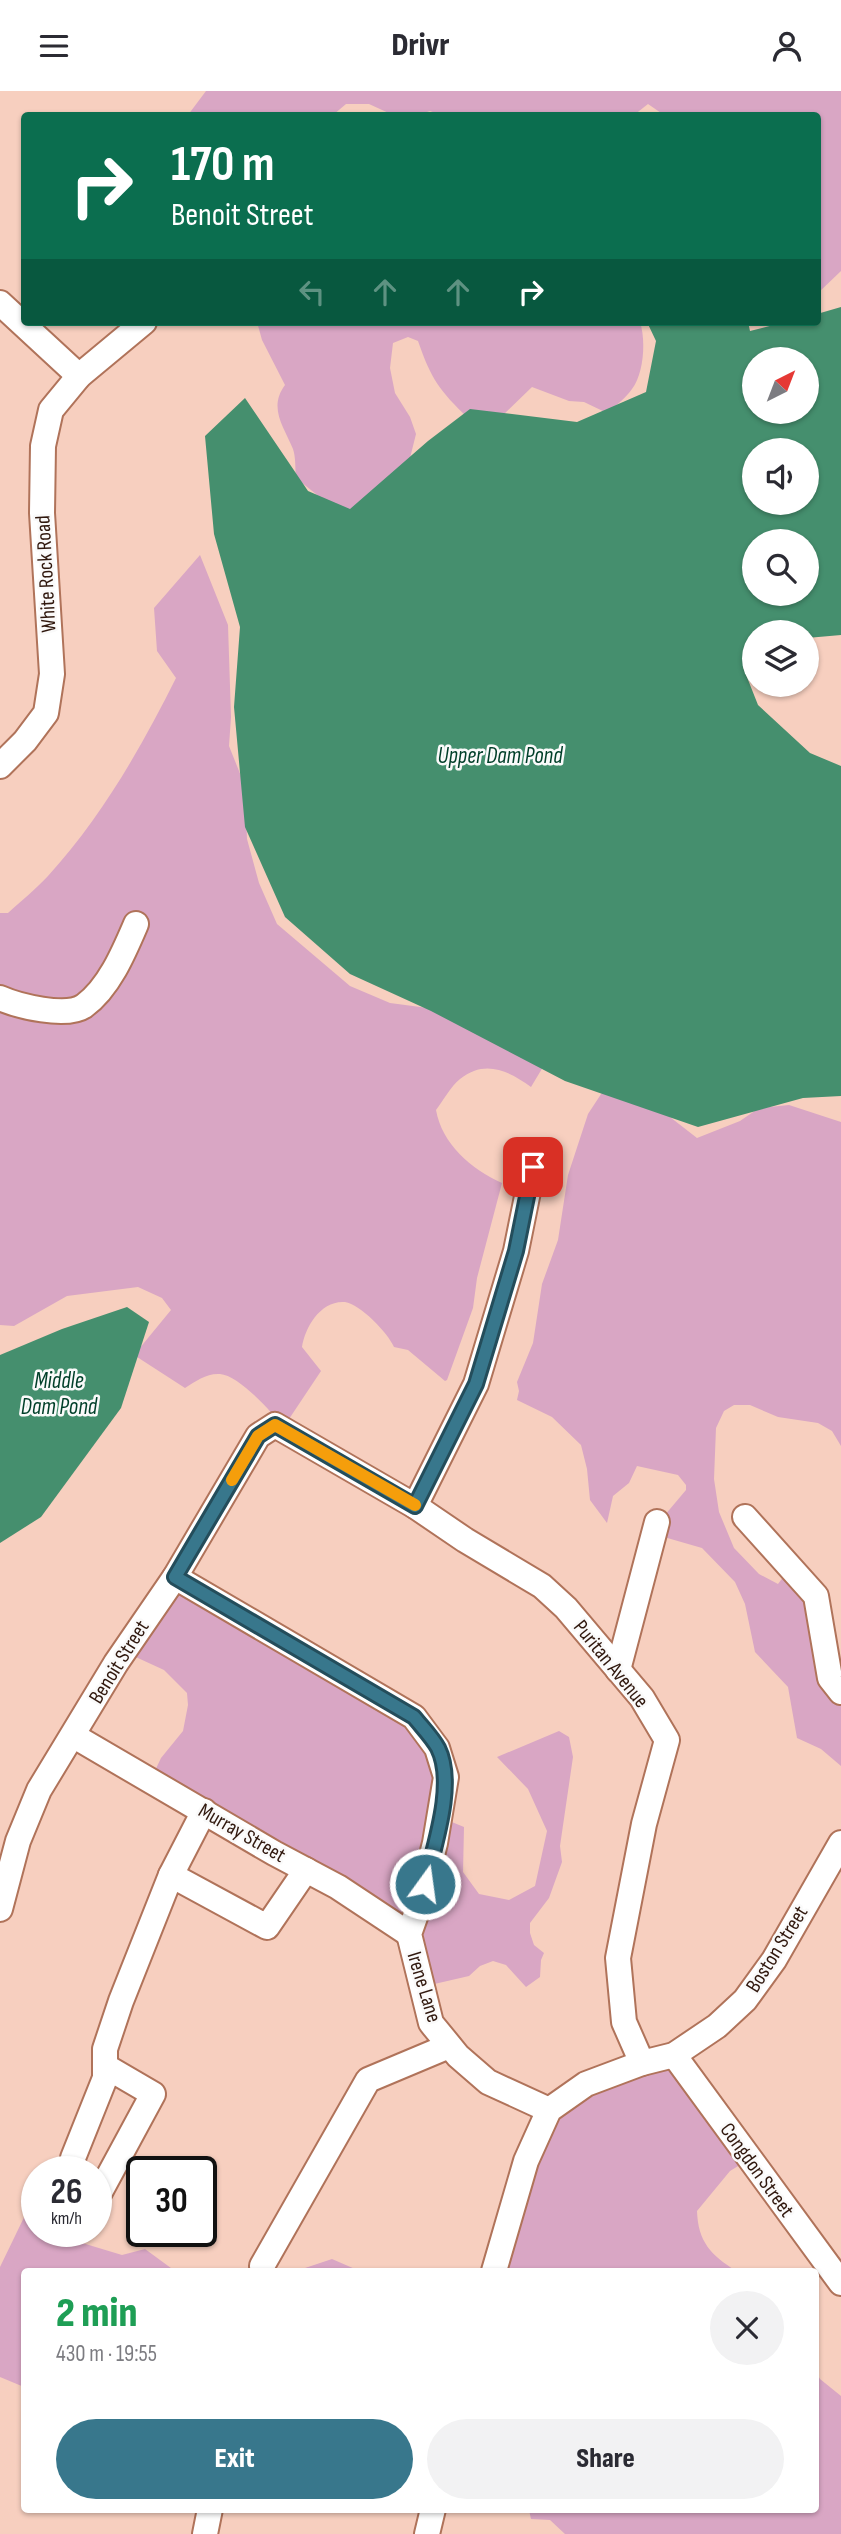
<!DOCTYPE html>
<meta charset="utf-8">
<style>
body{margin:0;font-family:"Sofia Sans Condensed",sans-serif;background:#f2f2f3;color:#2b2b33;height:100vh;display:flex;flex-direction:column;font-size:26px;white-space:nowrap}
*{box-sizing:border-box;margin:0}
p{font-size:23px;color:#7c7c81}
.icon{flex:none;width:38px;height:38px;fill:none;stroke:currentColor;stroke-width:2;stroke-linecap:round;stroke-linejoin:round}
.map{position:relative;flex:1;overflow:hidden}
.drawer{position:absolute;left:21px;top:2177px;width:798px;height:245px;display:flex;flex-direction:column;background:#fff;border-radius:7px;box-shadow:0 2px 5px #0004}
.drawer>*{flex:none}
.guide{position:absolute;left:21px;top:21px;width:800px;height:214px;border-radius:7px;box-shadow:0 2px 5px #0004;background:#0b6e4f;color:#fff;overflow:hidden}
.needle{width:46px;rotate:42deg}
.buttons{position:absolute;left:742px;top:256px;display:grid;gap:14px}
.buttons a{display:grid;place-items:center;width:77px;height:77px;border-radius:50%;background:#fff;box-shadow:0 2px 5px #0004;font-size:35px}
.speed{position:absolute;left:21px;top:2065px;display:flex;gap:14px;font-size:35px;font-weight:700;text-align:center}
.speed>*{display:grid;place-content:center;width:91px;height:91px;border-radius:50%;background:#fff;box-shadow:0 2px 5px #0004;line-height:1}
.speed small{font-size:18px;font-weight:400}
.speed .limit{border:4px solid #111;border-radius:10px;background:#fff;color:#111}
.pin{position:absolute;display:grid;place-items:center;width:60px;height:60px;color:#fff;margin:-30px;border-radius:14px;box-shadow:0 4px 10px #0006}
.me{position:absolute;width:77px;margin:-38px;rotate:14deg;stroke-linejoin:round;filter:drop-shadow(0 0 5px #0008)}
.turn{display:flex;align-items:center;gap:24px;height:147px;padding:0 35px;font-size:32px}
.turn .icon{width:91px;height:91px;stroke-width:2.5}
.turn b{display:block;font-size:49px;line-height:60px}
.lanes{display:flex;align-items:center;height:66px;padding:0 35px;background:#0003;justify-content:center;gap:35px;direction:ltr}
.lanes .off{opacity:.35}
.round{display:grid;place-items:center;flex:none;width:74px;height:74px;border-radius:37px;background:#f2f2f3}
.head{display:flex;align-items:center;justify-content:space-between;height:119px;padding:0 35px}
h1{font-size:42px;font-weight:800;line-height:52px;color:#1e9e55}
.cta{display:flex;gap:14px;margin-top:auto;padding:14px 35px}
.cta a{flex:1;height:80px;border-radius:42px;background:#38778c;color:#fff;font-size:28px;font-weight:800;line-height:80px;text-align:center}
.cta a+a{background:#f2f2f3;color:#2b2b33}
header{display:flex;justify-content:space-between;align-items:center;height:91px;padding:0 35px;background:#fff;font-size:32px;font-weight:800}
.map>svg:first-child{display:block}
</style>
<header><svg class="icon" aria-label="menu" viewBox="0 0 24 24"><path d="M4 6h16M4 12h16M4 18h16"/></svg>Drivr<svg class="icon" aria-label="person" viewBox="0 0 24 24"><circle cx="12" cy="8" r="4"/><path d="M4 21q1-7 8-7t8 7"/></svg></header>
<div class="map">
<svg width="841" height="2443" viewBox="0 0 841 2443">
<rect width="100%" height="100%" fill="#f7cfbf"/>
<!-- green -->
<g fill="#d9a6c4">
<path d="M 206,0 L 841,0 L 841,180 L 817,203 L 817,24 L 664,24 L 648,13 L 634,24 L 441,24 L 430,20 L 418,24 L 393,24 L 369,13 L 346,13 L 333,24 L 188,24 Z"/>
<path d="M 257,231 L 640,231 C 646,249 644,282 632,298 C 626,307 615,315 607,322 L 584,311 L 569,310 L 532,296 L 498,329 L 468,327 C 440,300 431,288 418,250 L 408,246 L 393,252 L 390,277 L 395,302 L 410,326 L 416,343 L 410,367 L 347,428 L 296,387 C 295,378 296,367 293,358 C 284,336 268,317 285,294 L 262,249 Z"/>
<path d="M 200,464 L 228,534 L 231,626 L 229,655 L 245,695 L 247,748 L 259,792 L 277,833 L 350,895 L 390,912 L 458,921 L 546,971 L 531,996 C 509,980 485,968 460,988 C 451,995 443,1010 436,1019 C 442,1053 471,1078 502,1092 L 477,1187 L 473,1217 L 447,1289 L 445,1290 L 408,1259 L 394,1256 C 388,1242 360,1213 345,1211 C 321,1209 305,1236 302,1256 L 321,1280 L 283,1337 C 274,1322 238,1284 220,1283 C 207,1282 196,1290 185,1297 L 134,1264 L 171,1219 L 162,1207 L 138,1196 L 67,1205 L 14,1235 L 0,1234 L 0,822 L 8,822 C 21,810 36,798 48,785 C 101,727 141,657 176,587 L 157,560 L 154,517 Z"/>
<path d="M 607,994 L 643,1005 L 697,1047 L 740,1030 L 759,1017 L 789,1014 L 841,1031 L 841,1355 L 832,1340 L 818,1332 L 778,1326 L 750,1314 L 734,1314 L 724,1320 L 716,1337 L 714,1388 L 719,1421 L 734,1457 L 759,1483 L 778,1493 L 784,1485 L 820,1522 L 841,1584 L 841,1675 L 821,1658 L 797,1647 L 788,1596 L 755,1561 L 745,1513 L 735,1491 L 702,1457 L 657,1444 L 659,1431 L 686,1399 L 686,1394 L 678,1384 L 637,1375 L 629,1392 L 613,1405 L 607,1432 L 590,1409 L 587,1378 L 581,1354 L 552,1326 L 517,1309 L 519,1300 L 517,1291 L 533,1252 L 542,1193 L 558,1149 L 568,1084 L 588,1023 Z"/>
<path d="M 179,1486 L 365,1594 L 440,1658 L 442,1727 L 464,1736 L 463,1781 L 479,1803 L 509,1809 L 535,1795 L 547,1740 L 528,1698 L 497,1666 L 559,1640 L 569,1646 L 573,1666 L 560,1755 L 562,1771 L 549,1807 L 530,1832 L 530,1842 L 534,1854 L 544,1862 L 541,1869 L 540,1886 L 526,1896 L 506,1874 L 493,1870 L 480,1875 L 469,1885 L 430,1894 L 409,1841 L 152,1686 L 161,1667 L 183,1640 L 188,1614 L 187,1602 L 164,1579 L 127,1562 Z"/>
<path d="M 668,1965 L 748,2069 L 730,2080 L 697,2120 C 698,2151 711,2164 736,2180 L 496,2180 L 550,2020 Z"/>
<path d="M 30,2114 L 37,2120 L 37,2140 L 60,2140 L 69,2148 L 122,2164 L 145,2158 L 175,2180 L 24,2180 L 24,2296 L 0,2286 L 0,2176 Z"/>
<path d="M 332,2168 L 355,2178 L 367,2177 L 376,2180 L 296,2180 Z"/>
<path d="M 816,2281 L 820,2288 L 841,2305 L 841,2443 L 565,2443 L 550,2429 L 531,2428 L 529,2419 L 816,2418 Z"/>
</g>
<!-- water -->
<g fill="#458f6e" fill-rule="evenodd">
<path d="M 841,216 L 841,544 L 807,547 L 807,541 L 754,541 L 754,568 L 743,576 L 758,614 L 810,662 L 841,675 L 841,1005 L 803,1007 L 698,1036 L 565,990 L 431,920 L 350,883 L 285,826 L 245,736 L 234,616 L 240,536 L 214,443 L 205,345 L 245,307 L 308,400 L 350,418 L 428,350 L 470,318 L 577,331 L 646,301 L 656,250 L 647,231 L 748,231 L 750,240 L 785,231 L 817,231 L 817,223 ZM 754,268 L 807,268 L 807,320 L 754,320 ZM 754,359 L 807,359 L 807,411 L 754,411 ZM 754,450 L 807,450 L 807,502 L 754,502 Z"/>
<path d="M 127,1216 L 149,1231 L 121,1317 L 41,1426 L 0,1452 L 0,1264 L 62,1238 Z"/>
</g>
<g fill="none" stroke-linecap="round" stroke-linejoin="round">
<!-- minor casing -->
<g stroke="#b0735a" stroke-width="28">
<g id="minor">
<path d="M 0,212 L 79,285"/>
<path d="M 0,675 L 25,650 L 46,622 L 52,583 L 42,422 L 43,355 L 51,319 L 79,285 L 144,231"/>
<path d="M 0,907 C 18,915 66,927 84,915 C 109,897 124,861 136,833"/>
<path d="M 415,1415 L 476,1293 L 516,1160 L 533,1076 L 521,1065"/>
<path d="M 745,1426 L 816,1505 L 830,1587 L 841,1601"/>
<path d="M 175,1486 L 414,1626 L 437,1657 L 446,1686 L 435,1752 L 420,1812 L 409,1843 L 431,1932 L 458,1965 L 488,1991 L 549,2019"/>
<path d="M 618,1579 L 657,1431"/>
<path d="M 74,1645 L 274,1762 L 338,1796 L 409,1843"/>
<path d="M 171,1784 L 204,1720"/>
<path d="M 0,1818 L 18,1750 L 39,1699 L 116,1572 L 175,1486 L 258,1345 L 275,1334 L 415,1415 L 465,1449 L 542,1495 L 566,1517 L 642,1607 L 667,1649 L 644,1733 L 618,1867 L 624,1931 L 642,1972"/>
<path d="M 674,1964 L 841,2192"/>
<path d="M 74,2081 L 73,2067 L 105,1987 L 105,1958 L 121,1910 L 171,1784 L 267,1836 L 306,1779"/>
<path d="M 96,2099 L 100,2101 L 153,2003 L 105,1975"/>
<path d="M 262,2175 L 368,1989 L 449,1955"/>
<path d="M 494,2180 L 526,2070 L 549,2019 L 586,1993 L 642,1972 L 674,1964 L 717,1935 L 745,1909 L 774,1869 L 841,1752"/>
<path d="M 205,2443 L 210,2418"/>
<path d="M 427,2443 L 433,2418"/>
</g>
</g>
<!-- minor -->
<use href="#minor" stroke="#fff" stroke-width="24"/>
</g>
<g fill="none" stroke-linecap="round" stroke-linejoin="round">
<!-- route casing -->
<g stroke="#244d5b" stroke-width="18">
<path id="route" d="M 425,1793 C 434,1755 456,1693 438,1657 C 432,1646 422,1636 414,1626 L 175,1486 L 258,1345 L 275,1334 L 415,1415 L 476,1293 L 516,1160 L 533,1076"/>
</g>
<!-- route -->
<use href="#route" stroke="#38778c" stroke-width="12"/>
<!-- slow -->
<path stroke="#f59e0b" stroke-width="12" d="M 232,1389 L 258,1345 L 275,1334 L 415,1414"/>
</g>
<g text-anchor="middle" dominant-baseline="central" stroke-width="5" stroke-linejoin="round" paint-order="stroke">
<!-- street labels -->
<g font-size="21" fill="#30180e" stroke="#fafafa">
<text transform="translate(46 483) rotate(-93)">White Rock Road</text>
<text transform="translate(119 1571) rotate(-58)">Benoit Street</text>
<text transform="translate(611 1573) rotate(51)">Puritan Avenue</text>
<text transform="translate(242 1742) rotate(30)">Murray Street</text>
<text transform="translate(777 1858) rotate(-58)">Boston Street</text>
<text transform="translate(424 1896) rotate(73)">Irene Lane</text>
<text transform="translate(757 2079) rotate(54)">Congdon Street</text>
</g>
<!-- water labels -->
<g font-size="23" font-style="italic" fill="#003f29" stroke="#fafafa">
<text x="500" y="665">Upper Dam Pond</text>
<text x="59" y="1290">Middle<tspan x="59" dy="26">Dam Pond</tspan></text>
</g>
</g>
</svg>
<div class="buttons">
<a><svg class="needle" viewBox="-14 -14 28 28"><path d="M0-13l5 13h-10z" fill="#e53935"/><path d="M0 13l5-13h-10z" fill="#7c7c81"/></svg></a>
<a><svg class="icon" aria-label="sound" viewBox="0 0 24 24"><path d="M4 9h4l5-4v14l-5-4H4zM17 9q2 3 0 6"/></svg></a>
<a><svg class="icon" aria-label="search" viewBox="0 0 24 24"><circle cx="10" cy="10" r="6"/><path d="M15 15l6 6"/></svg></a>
<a><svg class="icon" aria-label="layers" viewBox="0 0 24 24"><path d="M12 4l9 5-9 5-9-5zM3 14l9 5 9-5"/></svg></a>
</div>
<div class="speed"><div>26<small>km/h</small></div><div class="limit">30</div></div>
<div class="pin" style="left:533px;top:1076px;background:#d93025"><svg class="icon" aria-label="arrive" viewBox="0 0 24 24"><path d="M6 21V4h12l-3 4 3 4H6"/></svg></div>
<svg class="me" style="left:425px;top:1793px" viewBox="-20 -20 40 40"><circle r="17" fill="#38778c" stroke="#fff" stroke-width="3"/><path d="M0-11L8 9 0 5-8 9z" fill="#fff"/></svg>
<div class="guide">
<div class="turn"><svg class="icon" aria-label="right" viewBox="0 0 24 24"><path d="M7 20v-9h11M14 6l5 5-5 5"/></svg><div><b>170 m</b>Benoit Street</div></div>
<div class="lanes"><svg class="icon off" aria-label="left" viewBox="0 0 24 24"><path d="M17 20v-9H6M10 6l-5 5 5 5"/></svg><svg class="icon off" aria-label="ahead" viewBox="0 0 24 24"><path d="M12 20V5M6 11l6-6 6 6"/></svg><svg class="icon off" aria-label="ahead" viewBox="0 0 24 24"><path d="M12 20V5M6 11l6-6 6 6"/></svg><svg class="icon" aria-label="right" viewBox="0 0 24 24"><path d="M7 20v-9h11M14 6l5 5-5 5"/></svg></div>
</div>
<section class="drawer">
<div class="head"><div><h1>2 min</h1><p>430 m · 19:55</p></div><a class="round"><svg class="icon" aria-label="close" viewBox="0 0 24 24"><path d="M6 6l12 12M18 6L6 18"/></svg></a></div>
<div class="cta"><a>Exit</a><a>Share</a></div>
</section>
</div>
